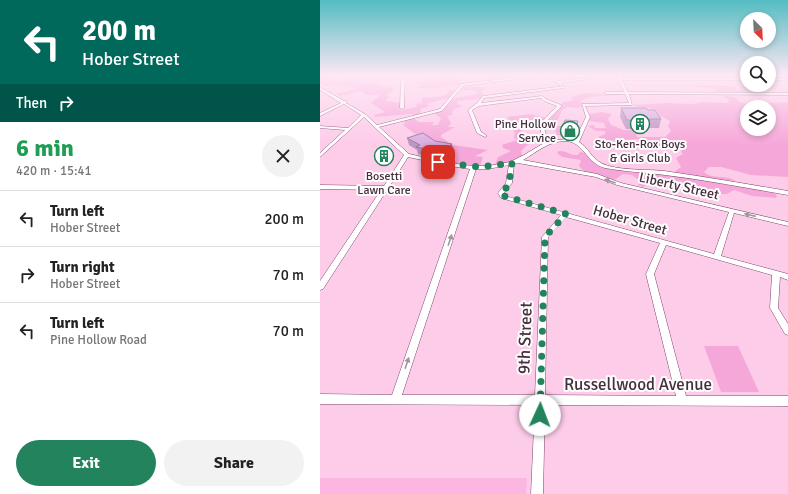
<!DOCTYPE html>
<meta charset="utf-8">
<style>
body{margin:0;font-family:Signika,sans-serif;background:#f2f2f2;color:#222;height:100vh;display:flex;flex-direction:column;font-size:15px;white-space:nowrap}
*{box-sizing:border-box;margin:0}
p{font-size:13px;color:#767676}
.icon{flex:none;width:22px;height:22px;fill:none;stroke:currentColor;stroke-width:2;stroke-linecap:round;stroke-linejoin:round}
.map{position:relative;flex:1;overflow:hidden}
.side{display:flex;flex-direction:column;background:#fff;width:320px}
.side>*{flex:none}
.guide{background:#00695c;color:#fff;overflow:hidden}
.needle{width:26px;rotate:156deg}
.controls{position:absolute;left:420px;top:12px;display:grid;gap:8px}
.controls a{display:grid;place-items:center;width:36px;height:36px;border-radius:50%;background:#fff;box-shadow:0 2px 6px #0003;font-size:20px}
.pin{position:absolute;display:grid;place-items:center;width:34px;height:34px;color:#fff;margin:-17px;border-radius:8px;box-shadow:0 2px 6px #0006}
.me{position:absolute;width:44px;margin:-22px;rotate:2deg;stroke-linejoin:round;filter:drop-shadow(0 0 3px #0008)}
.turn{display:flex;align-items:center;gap:14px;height:84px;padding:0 16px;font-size:18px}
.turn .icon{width:52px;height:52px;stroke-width:2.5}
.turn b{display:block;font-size:28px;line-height:34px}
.then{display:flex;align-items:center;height:38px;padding:0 16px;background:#0003;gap:8px;font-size:15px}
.round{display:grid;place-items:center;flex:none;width:42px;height:42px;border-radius:21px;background:#f2f2f2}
.head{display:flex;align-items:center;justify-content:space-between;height:68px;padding:0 16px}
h1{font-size:24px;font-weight:800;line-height:30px;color:#1e9e55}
.action{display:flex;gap:8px;margin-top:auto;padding:8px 16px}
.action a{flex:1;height:46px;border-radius:24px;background:#22835c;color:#fff;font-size:16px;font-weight:800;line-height:46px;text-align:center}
.action a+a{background:#f2f2f2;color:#222}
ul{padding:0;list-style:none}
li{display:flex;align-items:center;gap:12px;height:56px;padding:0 16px;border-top:1px solid #e0e0e0}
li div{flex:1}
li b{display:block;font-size:15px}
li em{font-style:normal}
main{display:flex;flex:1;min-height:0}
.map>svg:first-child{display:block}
</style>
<main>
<section class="side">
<div class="guide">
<div class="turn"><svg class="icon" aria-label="left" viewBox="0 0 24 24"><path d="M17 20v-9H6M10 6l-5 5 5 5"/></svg><div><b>200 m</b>Hober Street</div></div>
<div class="then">Then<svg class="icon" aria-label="right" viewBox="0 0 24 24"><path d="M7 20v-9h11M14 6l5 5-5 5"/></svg></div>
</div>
<div class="head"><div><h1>6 min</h1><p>420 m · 15:41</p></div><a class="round"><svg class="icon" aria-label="close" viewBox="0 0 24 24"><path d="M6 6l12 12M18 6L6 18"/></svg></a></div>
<ul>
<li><svg class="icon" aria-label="left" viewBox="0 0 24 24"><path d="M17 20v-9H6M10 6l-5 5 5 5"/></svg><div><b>Turn left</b><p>Hober Street</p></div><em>200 m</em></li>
<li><svg class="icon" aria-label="right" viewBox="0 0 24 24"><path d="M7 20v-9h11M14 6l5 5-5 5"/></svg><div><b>Turn right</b><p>Hober Street</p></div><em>70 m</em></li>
<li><svg class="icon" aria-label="left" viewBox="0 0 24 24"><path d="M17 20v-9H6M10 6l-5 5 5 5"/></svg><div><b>Turn left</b><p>Pine Hollow Road</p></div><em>70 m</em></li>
</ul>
<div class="action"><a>Exit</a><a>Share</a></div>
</section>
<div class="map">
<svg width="468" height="494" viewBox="0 0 468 494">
<rect width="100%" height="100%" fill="#fdcce9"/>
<!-- built -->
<path fill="#fbb7e1" d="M 0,478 L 207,478 L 206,494 L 0,494 Z"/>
<!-- green -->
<g fill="#f6a7d9" fill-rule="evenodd">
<path d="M 0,76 L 27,76 L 12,80 L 19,81 L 30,80 L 38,82 L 57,81 L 57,84 L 73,88 L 72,92 L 65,95 L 69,96 L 66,101 L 80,103 L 80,110 L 96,107 L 97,105 L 94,104 L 102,103 L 102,98 C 112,96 120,99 128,93 L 127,91 L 135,90 L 129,98 L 106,104 L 110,106 L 101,109 L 100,116 L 91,117 L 93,114 L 91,114 L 55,117 L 54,115 L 65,112 L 51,103 L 60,95 L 47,95 L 41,91 L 19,96 L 16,94 L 37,89 C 26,84 8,89 0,84 Z"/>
<path d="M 144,76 L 139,79 L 139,82 L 142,83 L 139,85 L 112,89 L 97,87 L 105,84 L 89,84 L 103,82 L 104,80 L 101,79 L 104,77 Z"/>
<path d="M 373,85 L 414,86 L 416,87 L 416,90 L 426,91 L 421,87 L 433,87 L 442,93 L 399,93 L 392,88 L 376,87 Z"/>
<path d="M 151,86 L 168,88 L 162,90 L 163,96 L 159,99 L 138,101 L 137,104 L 143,106 L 134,109 L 131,113 L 134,114 L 127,116 L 131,123 L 128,127 L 135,127 L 121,135 L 121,137 L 132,145 L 168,150 L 155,156 L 163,157 L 160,166 L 134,163 L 136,160 L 135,156 L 131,154 L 134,151 L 111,146 L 83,125 L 85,122 L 83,120 L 93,118 L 99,122 L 114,122 L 112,125 L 118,125 L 121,118 L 115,114 L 131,99 L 157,94 L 155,90 L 140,90 L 142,88 Z"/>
<path d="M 265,93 L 301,94 C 290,97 268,94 260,102 L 266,105 L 257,108 L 248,107 L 242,110 L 237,122 L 231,126 L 245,126 L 241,135 L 237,135 L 235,130 L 223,130 L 222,127 L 207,128 L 201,131 L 202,134 L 217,137 L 219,140 L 207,145 L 201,151 L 202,156 L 196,161 L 175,165 L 178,157 L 191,151 L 183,148 L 182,145 L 197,140 L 194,138 L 195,133 L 193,129 L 181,127 L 181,124 L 190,121 L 187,117 L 210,114 L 230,119 L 243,102 L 253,100 L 252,97 Z"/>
<path d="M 407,96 L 414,97 L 421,103 L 430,104 L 468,102 L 468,177 L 431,175 L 401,167 L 389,167 L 384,172 C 393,180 407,174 415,181 L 353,173 L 361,167 L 356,158 L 363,154 L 361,152 L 364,147 L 345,141 L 342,147 L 337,150 L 333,145 L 321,139 L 284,141 L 278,137 L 285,134 L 285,131 L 276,131 L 268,126 L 274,125 L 275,128 L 286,128 L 284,123 L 268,121 L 270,114 L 282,112 L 292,114 L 288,119 L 291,125 L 304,130 L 315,130 L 317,137 L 345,137 L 351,131 L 348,126 L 350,121 L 341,116 L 335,109 L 314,106 L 315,105 L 346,103 L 374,104 L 382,102 L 407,103 L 410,100 L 403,97 ZM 427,107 L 449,107 L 449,129 L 427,129 Z"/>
<path d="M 239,151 C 246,150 251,156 258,155 L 260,152 L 266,153 L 272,160 L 291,168 L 328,171 L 453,191 L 457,196 L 456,198 L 432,196 L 414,190 L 407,194 L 401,194 L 392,190 L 376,187 L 368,182 L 363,183 L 362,186 L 356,188 L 348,187 L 334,179 L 327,179 L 326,181 L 327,185 L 323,187 L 318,185 L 320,181 L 312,175 L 303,174 L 293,181 L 265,172 L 259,166 L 261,160 L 242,157 L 237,153 Z"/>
<path d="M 384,346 L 418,346 L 439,392 L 401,392 Z"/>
</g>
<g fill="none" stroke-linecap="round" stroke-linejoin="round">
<!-- minor casing -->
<g stroke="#7c486a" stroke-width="1">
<g id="minor">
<path d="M 27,76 L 85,76 L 84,108 L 82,109 L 80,108 L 81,78 L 27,78 L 25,77 Z"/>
<path d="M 209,76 L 220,76 L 143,86 L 122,111 L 59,127 L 89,154 L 130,163 L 152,166 L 154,164 L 157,166 L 168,166 L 190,162 L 204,155 L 224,143 L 219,125 L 237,106 L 224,101 L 221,98 L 159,106 L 152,110 L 161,132 L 167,136 L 165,137 L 157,133 L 148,110 L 157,103 L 163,96 L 245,86 L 244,88 L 164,98 L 161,103 L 222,96 L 226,99 L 241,105 L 241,107 L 223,125 L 228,141 L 247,139 L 255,140 L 266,117 L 262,104 L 309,103 L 305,94 L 286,94 L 284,93 L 286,92 L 304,92 L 297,76 L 301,76 L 302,78 L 427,78 L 427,80 L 302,80 L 308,92 L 468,93 L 468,95 L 309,94 L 312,105 L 265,106 L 270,117 L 259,142 C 268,147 271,158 281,163 C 296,171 326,169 344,171 C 386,177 427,184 468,191 L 468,195 C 427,188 386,180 345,175 C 325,172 305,172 285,168 C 266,163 264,142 246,141 C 228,141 217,152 203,160 L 277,174 L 301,183 L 468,222 L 468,226 L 414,213 L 401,256 L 468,274 L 468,280 L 460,277 L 458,308 L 468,324 L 468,335 L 465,334 L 450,308 L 452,275 L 346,245 L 334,274 L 366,396 L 468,396 L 468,406 L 225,405 L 223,494 L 211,494 L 215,405 L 0,404 L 0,394 L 72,395 L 150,169 L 130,166 L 88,157 L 69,187 L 70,188 L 67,190 L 3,289 L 0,290 L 0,281 L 61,190 L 0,189 L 0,185 L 64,186 L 84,155 L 44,117 L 0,157 L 0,153 L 25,130 L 0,128 L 0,126 L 28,128 L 41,115 L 24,104 L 0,116 L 0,113 L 21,103 L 0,90 L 0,87 L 24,101 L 26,101 L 26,103 L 45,114 L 57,125 L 120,109 L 141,84 ZM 198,163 L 276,177 L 297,185 L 409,212 L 394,254 L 185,196 L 184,193 L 192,183 L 194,164 ZM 189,165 L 186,183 L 178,193 L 181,198 L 241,215 L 222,237 L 215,395 L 82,395 L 156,169 L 168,169 ZM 246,217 L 340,243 L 326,274 L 356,396 L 225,395 L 228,237 Z"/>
<path d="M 229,76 L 233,76 L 238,81 L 268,78 L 270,79 L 241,83 L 243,85 L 241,86 Z"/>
<path d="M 449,78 L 468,79 L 468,81 L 449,80 Z"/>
</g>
</g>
<!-- minor -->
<use href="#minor" fill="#fff" fill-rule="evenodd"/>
</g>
<!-- wall -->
<g fill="#bb96c2">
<path d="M 301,108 L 328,110 L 341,119 L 339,128 L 328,128 L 328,130 L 306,129 L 300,117 Z"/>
<path d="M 242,127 L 258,128 L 254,138 L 247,137 L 247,134 L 242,134 Z"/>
<path d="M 87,138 L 133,152 L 121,160 L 98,154 L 97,150 L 89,145 Z"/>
</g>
<!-- shaded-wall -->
<g fill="#997a9e">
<path d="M 258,121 L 258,128 L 254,138 L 255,130 Z"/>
<path d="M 132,144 L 133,152 L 121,160 L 120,152 Z"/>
</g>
<!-- building -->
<g fill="#daafe2" stroke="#997a9e">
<path d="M 301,108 L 326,108 L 328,110 L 335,110 L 341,119 L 328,119 L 330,121 L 307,120 Z"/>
<path d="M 245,120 L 258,121 L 255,130 L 247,130 L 248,127 L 242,127 Z"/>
<path d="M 103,133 L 115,141 L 132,144 L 120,152 L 96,147 L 100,145 L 87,138 Z"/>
</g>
<!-- one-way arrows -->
<defs><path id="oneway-solid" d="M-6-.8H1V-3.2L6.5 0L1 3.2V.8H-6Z"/></defs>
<g fill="#a2969e">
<use href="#oneway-solid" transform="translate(290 181) rotate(-161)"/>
<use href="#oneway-solid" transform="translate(430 215) rotate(-167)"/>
<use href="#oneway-solid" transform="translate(130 240) rotate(-71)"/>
<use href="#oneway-solid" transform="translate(87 363) rotate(-71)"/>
</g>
<!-- sky -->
<linearGradient id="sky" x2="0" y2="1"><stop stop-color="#53bcc2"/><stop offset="0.52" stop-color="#fee8f5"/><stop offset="1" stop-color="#fee8f5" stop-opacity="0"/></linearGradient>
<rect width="468" height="145" fill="url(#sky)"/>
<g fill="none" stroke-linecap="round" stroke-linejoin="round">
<!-- route -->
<path stroke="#22835c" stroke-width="7" stroke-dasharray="0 12.6" d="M 118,162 L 160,167 L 192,163 L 189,184 L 181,195 L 246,214 L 225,237 L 220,415"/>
</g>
<!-- icons -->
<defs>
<g id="building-ring" transform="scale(1)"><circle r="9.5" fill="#fdfdfd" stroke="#22835c" stroke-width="1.5"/><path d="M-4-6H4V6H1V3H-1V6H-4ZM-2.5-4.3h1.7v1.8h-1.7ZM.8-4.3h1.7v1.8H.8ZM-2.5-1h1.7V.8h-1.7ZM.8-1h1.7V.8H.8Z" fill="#22835c"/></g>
<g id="shop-ring" transform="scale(1)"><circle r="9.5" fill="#fdfdfd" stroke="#22835c" stroke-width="1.5"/><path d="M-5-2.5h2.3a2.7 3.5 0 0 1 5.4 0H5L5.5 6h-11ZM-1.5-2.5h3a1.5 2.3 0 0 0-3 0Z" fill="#22835c"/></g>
</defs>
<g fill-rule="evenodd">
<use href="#building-ring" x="320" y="124"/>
<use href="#shop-ring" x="250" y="131"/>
<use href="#building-ring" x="64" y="156"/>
</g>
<g text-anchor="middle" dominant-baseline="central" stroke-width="4" stroke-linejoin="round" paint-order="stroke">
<!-- far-poi labels -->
<g font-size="12" fill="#462e3d" stroke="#fdfdfd">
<text x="236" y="124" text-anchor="end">Pine Hollow<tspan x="236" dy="14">Service</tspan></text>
<text x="320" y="144">Sto-Ken-Rox Boys<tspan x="320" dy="14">&amp; Girls Club</tspan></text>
<text x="64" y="176">Bosetti<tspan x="64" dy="14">Lawn Care</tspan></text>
</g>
<!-- street labels -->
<g font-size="14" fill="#462e3d" stroke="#fdfdfd">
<text transform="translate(359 186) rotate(13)">Liberty Street</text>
<text transform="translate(310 220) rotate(16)">Hober Street</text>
</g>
<!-- near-street labels -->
<g font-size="17" fill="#462e3d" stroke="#fdfdfd">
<text transform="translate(205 338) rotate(-88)">9th Street</text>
<text x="318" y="384">Russellwood Avenue</text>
</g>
</g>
</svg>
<div class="controls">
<a><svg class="needle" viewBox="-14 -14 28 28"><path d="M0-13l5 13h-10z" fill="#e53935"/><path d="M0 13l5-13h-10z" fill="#767676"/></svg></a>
<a><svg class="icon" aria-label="search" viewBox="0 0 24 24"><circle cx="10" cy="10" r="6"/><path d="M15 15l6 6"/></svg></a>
<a><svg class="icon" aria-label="layers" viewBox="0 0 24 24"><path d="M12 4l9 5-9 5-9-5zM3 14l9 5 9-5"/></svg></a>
</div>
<div class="pin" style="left:118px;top:162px;background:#d93025"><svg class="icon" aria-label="arrive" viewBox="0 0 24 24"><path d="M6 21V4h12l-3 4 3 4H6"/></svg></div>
<svg class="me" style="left:220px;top:415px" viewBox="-20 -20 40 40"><circle r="19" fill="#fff"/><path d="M0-13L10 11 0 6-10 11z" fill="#22835c"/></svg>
</div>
</main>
